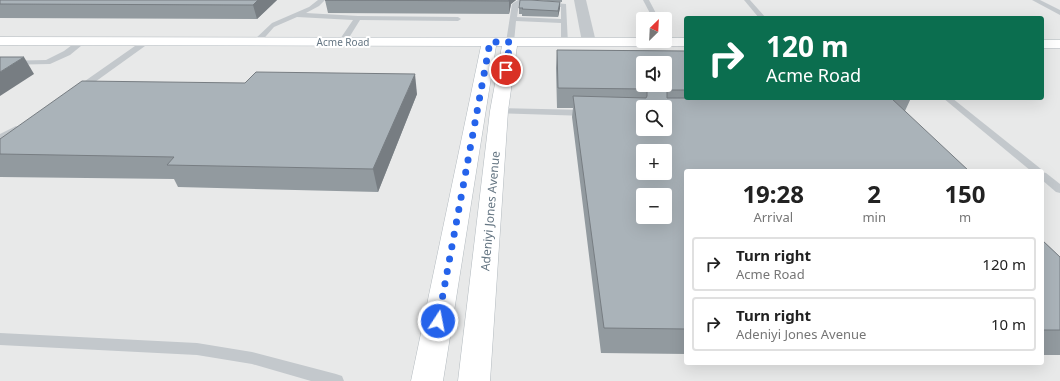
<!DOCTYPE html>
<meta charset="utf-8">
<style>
body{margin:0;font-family:"Noto Sans",sans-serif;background:#f2f2f2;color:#222;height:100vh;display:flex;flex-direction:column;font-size:15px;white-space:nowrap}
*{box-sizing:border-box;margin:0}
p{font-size:13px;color:#767676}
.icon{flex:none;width:22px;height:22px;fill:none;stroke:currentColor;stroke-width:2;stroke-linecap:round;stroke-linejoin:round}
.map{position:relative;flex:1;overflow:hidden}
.details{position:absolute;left:684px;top:169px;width:360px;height:196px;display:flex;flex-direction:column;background:#fff;border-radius:4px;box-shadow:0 4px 16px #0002}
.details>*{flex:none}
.hud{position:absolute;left:684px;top:16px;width:360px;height:84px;border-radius:4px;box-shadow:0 4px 16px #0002;background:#0b6e4f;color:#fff;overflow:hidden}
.needle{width:26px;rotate:24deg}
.controls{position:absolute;left:636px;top:12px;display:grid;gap:8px}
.controls a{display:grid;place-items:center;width:36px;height:36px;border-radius:4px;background:#fff;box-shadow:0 4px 16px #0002;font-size:20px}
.pin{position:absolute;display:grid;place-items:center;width:34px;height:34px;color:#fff;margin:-17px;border:2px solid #fff;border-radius:50%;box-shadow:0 1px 4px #0007}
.me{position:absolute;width:44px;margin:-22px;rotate:11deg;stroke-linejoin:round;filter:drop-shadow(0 0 3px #0008)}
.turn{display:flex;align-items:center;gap:14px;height:84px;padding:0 16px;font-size:18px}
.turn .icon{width:52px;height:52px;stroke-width:2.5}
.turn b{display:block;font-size:28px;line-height:34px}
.eta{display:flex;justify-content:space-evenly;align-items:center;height:68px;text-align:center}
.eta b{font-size:24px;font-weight:700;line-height:28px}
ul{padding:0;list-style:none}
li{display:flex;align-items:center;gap:12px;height:54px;margin:0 8px 6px;padding:0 8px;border:2px solid #e0e0e0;border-radius:4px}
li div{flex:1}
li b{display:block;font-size:15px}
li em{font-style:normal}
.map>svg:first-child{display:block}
</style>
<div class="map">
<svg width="1060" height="381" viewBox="0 0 1060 381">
<rect width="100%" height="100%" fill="#fafaf8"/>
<!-- built -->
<path fill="#e8e9e9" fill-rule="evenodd" d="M 0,0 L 1060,0 L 1060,381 L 0,381 ZM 686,18 L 1042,18 L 1042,98 L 686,98 ZM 643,19 L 665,19 L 665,41 L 643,41 ZM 643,63 L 665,63 L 665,85 L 643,85 ZM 643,107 L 665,107 L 665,129 L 643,129 ZM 643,151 L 665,151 L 665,173 L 643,173 ZM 686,171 L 1042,171 L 1042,363 L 686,363 ZM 643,195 L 665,195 L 665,217 L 643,217 Z"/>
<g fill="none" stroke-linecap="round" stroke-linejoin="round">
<!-- secondary casing -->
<g stroke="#b3babf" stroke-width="1">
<g id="secondary">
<path d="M 0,37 L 643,38 L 643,41 L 665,41 L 665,38 L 686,38 L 686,46 L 517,46 L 508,111 L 490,381 L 458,381 L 490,111 L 502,46 L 496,46 L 443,381 L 411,381 L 481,46 L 0,45 Z"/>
<rect x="1042" y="40" width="18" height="8"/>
</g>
</g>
<!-- lane -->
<g fill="#c3c8cc" fill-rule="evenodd">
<path d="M 318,0 L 325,0 L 319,6 L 306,13 L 358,16 L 458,17 L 461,19 L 458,21 L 360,20 L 345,44 L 342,44 L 338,42 L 353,20 L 297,17 L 274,27 L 259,44 L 253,44 L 252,42 L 272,23 L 309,7 Z"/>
<path d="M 518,0 L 566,4 L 568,44 L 562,44 L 561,42 L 561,23 L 516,21 L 514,42 L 513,44 L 507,44 L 506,42 L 512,4 ZM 519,4 L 561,7 L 561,19 L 517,17 Z"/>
<path d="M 643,0 L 649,0 L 659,19 L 653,19 Z"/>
<path d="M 744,0 L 750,0 L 766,18 L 759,18 Z"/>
<path d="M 1032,0 L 1040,0 L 1060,10 L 1060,15 Z"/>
<path d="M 80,39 L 83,39 L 87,41 L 70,55 L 50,64 L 0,65 L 0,61 L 46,60 L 64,51 Z"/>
<path d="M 145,39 L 151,39 L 152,41 L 81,92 L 75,92 L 74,90 L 75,88 Z"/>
<path d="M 943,98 L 952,98 L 1041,169 L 1042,171 L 1031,171 Z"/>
<path d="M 499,108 L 587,110 L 592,113 L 587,116 L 496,113 L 495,111 Z"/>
<path d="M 16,126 L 21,129 L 19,131 L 0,141 L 0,134 Z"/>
<path d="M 1042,172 L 1046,173 L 1060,184 L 1060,193 L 1056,192 L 1042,180 Z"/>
<path d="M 0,333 L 197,343 L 252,352 L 336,374 L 342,376 L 344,381 L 311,381 L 252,364 L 197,355 L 0,345 Z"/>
</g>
<!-- street -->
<path fill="#c3c8cc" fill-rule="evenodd" d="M 574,0 L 586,0 L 596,42 L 594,45 L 589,46 L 584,45 L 582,42 Z"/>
<!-- secondary -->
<use href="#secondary" fill="#fff" fill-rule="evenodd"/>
</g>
<!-- wall -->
<g fill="#929a9f">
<path d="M 0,0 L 277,0 L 257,19 L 0,18 Z"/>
<path d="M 325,0 L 516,0 L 511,4 L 509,14 L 328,13 Z"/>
<path d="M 534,0 L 562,0 L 562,2 Z"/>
<path d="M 560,2 L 560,8 L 558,17 L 522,16 L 522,14 L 519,14 L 519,8 Z"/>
<path d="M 557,50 L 686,51 L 686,98 L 911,98 L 905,111 L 686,171 L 686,354 L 601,353 L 572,117 L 573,108 L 557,108 L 556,68 Z"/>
<path d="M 417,94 L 378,192 L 178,187 L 174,179 L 0,177 L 0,139 Z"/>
<path d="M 1042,240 L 1060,257 L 1060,355 L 1042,355 Z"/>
</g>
<!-- shaded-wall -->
<g fill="#777d82">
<path d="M 258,0 L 277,0 L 257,19 L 253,5 Z"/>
<path d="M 509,0 L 516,0 L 511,4 L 509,14 Z"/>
<path d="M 560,2 L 560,8 L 558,17 L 558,11 Z"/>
<path d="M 24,57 L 34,74 L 0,96 L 0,72 Z"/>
<path d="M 415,74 L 417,94 L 378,192 L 373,169 Z"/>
</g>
<!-- building -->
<g fill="#aab3b9" stroke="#777d82" fill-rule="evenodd">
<path d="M 0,0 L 258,0 L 253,5 L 0,4 Z"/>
<path d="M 325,0 L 509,0 L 509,1 Z"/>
<path d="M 520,0 L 530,0 L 560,2 L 558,11 L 522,9 L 523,8 L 519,8 Z"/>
<path d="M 557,50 L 686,51 L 686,90 L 668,90 L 667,92 L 667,98 L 891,98 L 969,171 L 686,171 L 686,329 L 604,328 L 573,96 L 646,98 L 647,96 L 647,91 L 646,89 L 558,88 ZM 643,63 L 665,63 L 665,85 L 643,85 ZM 643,107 L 665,107 L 665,129 L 643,129 ZM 643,151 L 665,151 L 665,173 L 643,173 ZM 643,195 L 665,195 L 665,217 L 643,217 Z"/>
<path d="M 0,57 L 24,57 L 0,72 Z"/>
<path d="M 256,72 L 415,74 L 373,169 L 167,165 L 174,157 L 0,154 L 0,139 L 82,81 L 245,83 Z"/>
<path d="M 1042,240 L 1060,257 L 1060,330 L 1042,330 Z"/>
</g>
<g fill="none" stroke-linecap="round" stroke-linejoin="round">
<!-- route -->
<path stroke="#2563eb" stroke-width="7" stroke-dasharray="0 12.6" d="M 438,321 L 490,42 L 510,42 L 506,70"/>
</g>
<g text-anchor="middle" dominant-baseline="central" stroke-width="4" stroke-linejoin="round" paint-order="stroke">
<!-- far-street labels -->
<g font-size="10" fill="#657683" stroke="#fff">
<text x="343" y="42">Acme Road</text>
</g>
<!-- street labels -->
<g font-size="12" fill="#657683" stroke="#fff">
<text transform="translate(490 211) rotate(-85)">Adeniyi Jones Avenue</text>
</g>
</g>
</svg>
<div class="controls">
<a><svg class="needle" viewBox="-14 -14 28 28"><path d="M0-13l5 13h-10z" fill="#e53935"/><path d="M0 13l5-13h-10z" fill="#767676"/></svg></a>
<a><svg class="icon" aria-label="sound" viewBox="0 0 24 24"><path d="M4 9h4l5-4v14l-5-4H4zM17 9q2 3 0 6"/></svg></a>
<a><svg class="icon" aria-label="search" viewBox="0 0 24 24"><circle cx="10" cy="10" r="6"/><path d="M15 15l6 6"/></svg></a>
<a>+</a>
<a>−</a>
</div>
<div class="pin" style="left:506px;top:70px;background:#d93025"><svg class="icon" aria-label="arrive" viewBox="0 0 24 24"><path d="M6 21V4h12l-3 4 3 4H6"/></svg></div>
<svg class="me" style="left:438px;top:321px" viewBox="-20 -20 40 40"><circle r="17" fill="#2563eb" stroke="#fff" stroke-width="3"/><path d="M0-11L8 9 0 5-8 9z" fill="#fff"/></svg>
<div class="hud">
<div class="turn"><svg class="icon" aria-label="right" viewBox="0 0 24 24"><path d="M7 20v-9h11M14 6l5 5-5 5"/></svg><div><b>120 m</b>Acme Road</div></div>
</div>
<section class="details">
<div class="eta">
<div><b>19:28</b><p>Arrival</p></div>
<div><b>2</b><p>min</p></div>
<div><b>150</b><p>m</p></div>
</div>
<ul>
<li><svg class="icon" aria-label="right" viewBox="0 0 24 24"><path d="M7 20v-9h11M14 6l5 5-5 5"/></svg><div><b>Turn right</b><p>Acme Road</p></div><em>120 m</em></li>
<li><svg class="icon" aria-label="right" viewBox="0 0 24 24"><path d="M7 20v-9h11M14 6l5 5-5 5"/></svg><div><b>Turn right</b><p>Adeniyi Jones Avenue</p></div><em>10 m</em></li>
</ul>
</section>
</div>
